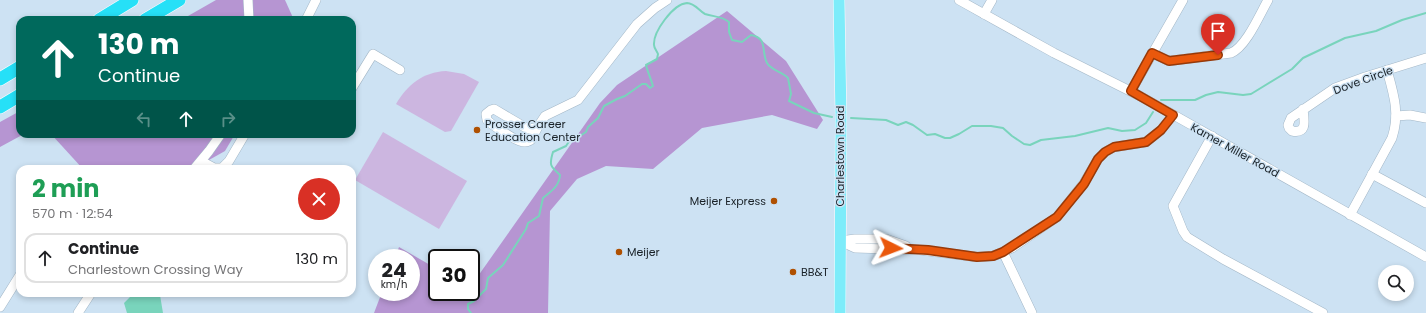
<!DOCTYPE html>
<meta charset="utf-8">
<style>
body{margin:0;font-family:Poppins,sans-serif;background:#f2f2f2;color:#202124;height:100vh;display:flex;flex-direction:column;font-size:15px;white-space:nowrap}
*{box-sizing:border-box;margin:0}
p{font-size:13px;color:#757577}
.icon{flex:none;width:22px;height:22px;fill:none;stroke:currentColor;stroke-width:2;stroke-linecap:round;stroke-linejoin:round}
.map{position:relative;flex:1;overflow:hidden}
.side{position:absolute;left:16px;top:165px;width:340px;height:132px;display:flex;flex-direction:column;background:#fff;border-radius:12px;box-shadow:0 2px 6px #0003}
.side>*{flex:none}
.top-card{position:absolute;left:16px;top:16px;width:340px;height:122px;border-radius:12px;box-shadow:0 2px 6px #0003;background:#00695c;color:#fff;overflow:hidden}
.tools{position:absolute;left:1378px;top:265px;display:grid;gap:8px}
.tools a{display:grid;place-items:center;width:36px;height:36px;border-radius:50%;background:#fff;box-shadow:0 2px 6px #0003;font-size:20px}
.speed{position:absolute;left:368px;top:249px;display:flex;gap:8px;font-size:20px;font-weight:700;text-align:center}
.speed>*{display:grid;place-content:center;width:52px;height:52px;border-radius:50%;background:#fff;box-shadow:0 2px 6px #0003;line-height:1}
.speed small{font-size:10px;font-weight:400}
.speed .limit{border:2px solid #111;border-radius:6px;background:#fff;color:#111}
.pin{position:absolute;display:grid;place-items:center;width:34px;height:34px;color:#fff;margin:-41px -17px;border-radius:50% 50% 50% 0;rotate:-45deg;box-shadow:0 0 4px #0007}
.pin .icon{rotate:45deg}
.me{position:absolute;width:44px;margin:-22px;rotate:93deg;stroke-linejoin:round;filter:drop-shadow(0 0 3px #0008)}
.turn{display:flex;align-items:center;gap:14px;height:84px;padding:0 16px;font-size:18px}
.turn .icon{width:52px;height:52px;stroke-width:2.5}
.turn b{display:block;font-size:28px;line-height:34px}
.lanes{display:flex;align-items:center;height:38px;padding:0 16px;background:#0003;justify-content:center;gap:20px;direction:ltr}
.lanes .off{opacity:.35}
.round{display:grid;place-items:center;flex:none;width:42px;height:42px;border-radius:21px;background:#f2f2f2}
.overview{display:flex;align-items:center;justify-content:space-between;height:68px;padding:0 16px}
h1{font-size:24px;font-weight:700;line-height:30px;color:#1e9e55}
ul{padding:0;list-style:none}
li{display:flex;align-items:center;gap:12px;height:50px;margin:0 8px 6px;padding:0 8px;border:2px solid #e0e0e0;border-radius:12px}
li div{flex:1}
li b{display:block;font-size:15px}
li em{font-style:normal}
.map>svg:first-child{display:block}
</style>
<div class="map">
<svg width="1426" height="313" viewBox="0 0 1426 313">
<rect width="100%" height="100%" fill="#cde2f3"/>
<!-- green -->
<g fill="#ccb6e0">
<path d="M 446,71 L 464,74 L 479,82 L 451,131 L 445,132 L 396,104 C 407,85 423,72 446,71 Z"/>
<path d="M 383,132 L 467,181 L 439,229 L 355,180 Z"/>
</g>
<!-- forest -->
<g fill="#b695d2">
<path d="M 216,0 L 285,0 L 294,20 L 181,20 Z"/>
<path d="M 727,11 L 786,61 L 823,120 L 817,129 L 772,115 L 702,128 L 653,169 L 606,166 L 577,179 L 550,211 L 548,313 L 374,313 L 382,292 L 411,292 L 411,258 L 395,258 L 399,247 L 437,269 L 437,292 L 471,292 L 471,286 L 600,103 L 617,85 Z"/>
<path d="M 20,111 L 20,134 L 24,134 L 0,147 L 0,122 Z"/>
<path d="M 51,134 L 235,134 L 225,151 L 193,169 L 83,169 Z"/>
</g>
<!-- water -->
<path fill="#79d4bc" d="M 152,293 L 158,293 L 160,295 L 163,313 L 127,313 L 124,303 L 130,297 L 145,297 Z"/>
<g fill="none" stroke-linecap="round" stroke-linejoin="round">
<!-- stream -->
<g stroke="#79d4bc" stroke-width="2">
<path d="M 1161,100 L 1195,100 L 1206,95 L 1218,92 L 1243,95 L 1251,94 L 1292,69 L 1303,58 L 1345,38 L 1376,31 L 1402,20 L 1426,13"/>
<path d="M 851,118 L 886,120 L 898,125 L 906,122 L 913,125 L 927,135 L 935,134 L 945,138 L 950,138 L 959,134 L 972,126 L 991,126 L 1003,128 L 1012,136 L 1024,144 L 1030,145 L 1041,140 L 1075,136 L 1108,128 L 1122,131 L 1135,130 L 1146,123 L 1153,112"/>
<path d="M 471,313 L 468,309 L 468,304 L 474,301 L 486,289 L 488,278 L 503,265 L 526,229 L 528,223 L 539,216 L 543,198 C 551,191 559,187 560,175 C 550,166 549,165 553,152 L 566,146 L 572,137 L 580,136 L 586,132 L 588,127 L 598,118 L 604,106 L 617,99 L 625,96 L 642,84 L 646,84 L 650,88 L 653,86 C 651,79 648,73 646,65 L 657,59 L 658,54 C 657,51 654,48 654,45 C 653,32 673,4 687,3 C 695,3 699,11 705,14 C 714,17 722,16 729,22 L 729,32 L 732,40 L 742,42 L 751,35 C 768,38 761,51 767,63 C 771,70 782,72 788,78 L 791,94 L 789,101 L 814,113 L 832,117"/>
</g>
<!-- minor casing -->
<g stroke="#a3b7c7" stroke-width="10">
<g id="minor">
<path d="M 248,0 L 249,20"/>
<path d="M 959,0 L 1054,53 L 1140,96 L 1426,257"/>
<path d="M 984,14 L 992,0"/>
<path d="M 306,20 L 316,0"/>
<path d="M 1152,53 L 1169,61 L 1231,53 C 1246,47 1260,14 1268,0"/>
<path d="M 352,88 L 373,54 L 400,70"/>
<path d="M 1131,91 L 1183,0"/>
<path d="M 1303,109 C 1304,120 1308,134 1292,131 L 1289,128 L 1288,125 L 1291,118 L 1335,88 L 1365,77 L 1426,58"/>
<path d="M 1396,116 L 1410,115 L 1426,118"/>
<path d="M 539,125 L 535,128 L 528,129 L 494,109 L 491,110 L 486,114 L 487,120 C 492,125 518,143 525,142 C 528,142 529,141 531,140 L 539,125 L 545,116 L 578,100 L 637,24 L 655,8 L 667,0"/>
<path d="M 1212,136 L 1173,206 L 1183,231 L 1187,237 L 1223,259 L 1323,313"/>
<path d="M 201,161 L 214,168 L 222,168 L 229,161 L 245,134"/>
<path d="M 194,169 L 209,151 L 221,134"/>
<path d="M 1372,174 L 1426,203"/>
<path d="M 1350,215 L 1392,138 C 1400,114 1394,95 1387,70"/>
<path d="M 840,241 L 855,248 L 920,250 L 977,257 L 993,256 L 1003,252 L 1032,313"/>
<path d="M 840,241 L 855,239 L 886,239 L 906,246"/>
<path d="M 1003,252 L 1012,248 L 1057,217 L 1084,183 L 1098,159 L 1105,152 L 1114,147 L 1146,142 L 1161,130 L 1173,115"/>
<path d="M 0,307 L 20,275"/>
<path d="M 78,313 L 91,293"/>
</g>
</g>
<!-- major casing -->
<g stroke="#fff" stroke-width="12">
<path id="major" d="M 839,0 L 841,119 L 840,313"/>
</g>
<!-- highway casing -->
<g stroke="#fff" stroke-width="14">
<g id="highway">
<path d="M 99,20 L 132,0"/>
<path d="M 145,20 L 179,0"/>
<path d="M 0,79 L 20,67"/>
<path d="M 0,107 L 20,95"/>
</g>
</g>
<!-- minor -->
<use href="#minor" stroke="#fff" stroke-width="9"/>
<!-- major -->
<use href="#major" stroke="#7decfa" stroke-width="11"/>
<!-- highway -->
<use href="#highway" stroke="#26e0f7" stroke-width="13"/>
</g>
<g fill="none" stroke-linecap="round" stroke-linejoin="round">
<!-- route casing -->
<g stroke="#983908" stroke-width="10">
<path id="route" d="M 891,248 L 928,250 L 977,257 L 993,256 L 1003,252 L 1057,217 L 1084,184 L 1098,159 L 1105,152 L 1114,147 L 1146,142 L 1161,130 L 1173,115 L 1131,91 L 1152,53 L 1169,61 L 1218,55"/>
</g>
<!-- route -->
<use href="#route" stroke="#ea580c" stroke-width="7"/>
</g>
<!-- markers -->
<g fill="#af5001" stroke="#cde2f3" stroke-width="1.5">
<circle cx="477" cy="130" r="4"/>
<circle cx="774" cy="201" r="4"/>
<circle cx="619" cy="252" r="4"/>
<circle cx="793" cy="272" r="4"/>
</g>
<g text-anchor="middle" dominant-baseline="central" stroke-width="3" stroke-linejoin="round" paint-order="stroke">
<!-- street labels -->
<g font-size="11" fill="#192127" stroke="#cde2f3">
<text transform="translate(1363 80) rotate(-20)">Dove Circle</text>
<text transform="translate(1235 150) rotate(29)">Kamer Miller Road</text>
<text transform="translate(840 156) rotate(-90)">Charlestown Road</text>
</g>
<!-- poi labels -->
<g font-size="11" fill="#192127" stroke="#cde2f3" text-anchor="start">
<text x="485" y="124">Prosser Career<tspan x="485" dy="13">Education Center</tspan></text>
<text x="766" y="201" text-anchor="end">Meijer Express</text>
<text x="627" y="252">Meijer</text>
<text x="801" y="272">BB&amp;T</text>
</g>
</g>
</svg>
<div class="tools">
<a><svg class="icon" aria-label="search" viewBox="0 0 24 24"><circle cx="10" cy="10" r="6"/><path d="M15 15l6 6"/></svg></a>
</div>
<div class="speed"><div>24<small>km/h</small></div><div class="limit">30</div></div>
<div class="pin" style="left:1218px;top:55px;background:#d93025"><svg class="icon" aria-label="arrive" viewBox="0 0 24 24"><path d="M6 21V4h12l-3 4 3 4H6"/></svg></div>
<svg class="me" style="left:891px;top:248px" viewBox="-20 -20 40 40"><path d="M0-17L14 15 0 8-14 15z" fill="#ea580c" stroke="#fff" stroke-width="4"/></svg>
<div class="top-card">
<div class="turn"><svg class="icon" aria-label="ahead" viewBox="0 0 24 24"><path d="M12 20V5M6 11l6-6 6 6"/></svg><div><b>130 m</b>Continue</div></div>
<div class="lanes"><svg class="icon off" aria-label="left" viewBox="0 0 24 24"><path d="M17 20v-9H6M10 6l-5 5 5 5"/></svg><svg class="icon" aria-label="ahead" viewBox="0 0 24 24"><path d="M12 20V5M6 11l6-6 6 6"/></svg><svg class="icon off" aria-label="right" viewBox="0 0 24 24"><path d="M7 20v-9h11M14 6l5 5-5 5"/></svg></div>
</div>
<section class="side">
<div class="overview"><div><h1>2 min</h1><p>570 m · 12:54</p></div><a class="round" style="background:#d93025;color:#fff"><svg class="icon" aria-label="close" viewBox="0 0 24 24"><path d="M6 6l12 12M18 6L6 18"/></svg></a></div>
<ul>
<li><svg class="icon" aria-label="ahead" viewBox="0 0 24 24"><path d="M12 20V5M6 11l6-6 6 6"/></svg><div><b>Continue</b><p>Charlestown Crossing Way</p></div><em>130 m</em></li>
</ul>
</section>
</div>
